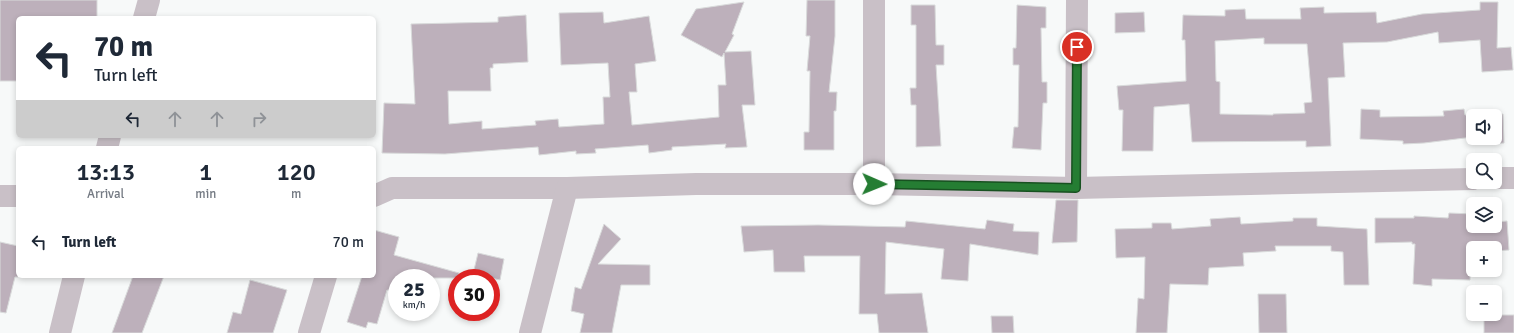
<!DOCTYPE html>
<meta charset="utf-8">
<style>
body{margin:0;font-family:Signika,sans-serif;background:#f2f2f3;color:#1f2937;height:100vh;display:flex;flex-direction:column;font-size:15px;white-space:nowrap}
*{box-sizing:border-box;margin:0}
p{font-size:13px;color:#747a83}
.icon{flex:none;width:22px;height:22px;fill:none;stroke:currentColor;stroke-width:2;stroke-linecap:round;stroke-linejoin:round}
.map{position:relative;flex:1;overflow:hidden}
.sheet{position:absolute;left:16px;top:146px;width:360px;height:132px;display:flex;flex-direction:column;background:#fff;border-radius:6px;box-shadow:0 2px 6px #0003}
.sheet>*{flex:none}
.banner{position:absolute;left:16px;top:16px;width:360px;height:122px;border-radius:6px;box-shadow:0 2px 6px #0003;background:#fff;color:#1f2937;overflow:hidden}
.tools{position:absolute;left:1466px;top:109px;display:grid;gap:8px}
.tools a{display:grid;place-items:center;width:36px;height:36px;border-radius:6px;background:#fff;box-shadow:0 2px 6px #0003;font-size:20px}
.speed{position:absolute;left:388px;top:269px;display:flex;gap:8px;font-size:20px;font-weight:700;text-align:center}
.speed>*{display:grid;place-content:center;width:52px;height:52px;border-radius:50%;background:#fff;box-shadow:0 2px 6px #0003;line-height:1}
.speed small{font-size:10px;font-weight:400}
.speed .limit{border:6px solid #d22;background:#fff;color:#111}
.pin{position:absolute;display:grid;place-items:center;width:34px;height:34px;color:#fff;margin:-17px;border:2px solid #fff;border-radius:50%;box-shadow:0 1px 4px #0007}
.me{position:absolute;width:44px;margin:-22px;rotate:91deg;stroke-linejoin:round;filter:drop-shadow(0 0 3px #0008)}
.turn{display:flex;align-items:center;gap:14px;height:84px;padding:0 12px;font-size:18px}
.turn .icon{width:52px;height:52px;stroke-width:2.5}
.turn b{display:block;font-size:28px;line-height:34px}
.lanes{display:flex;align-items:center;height:38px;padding:0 12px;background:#0003;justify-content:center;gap:20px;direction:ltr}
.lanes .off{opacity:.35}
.eta{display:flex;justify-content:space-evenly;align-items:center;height:68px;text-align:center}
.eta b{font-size:24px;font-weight:600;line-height:28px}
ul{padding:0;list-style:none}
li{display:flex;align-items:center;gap:12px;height:56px;padding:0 12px}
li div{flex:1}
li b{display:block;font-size:15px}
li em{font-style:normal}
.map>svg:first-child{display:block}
</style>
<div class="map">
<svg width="1514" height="333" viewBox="0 0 1514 333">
<rect width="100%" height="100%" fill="#f7f9f9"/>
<!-- building -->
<g fill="#bdb0bb" stroke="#d9dbdb" fill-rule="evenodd">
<path d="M 0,0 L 97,0 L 97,18 L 18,18 L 18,81 L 0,81 Z"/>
<path d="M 807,0 L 835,0 L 835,36 L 829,92 L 837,92 L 836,111 L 834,111 L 834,150 L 804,150 L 804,132 L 809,132 L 810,71 L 807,71 L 810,36 L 806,36 Z"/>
<path d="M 744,2 L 732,34 L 734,35 L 725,52 L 751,51 L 755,105 L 742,105 L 747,147 L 725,148 L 726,144 L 672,147 L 672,150 L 649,153 L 648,145 L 595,149 L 596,153 L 576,154 L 576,151 L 539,155 L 538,147 L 445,154 L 382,153 L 384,103 L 415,104 L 411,24 L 498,22 L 498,17 L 526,15 L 528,62 L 493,64 L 493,68 L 490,68 L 491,91 L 448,91 L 449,124 L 482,121 L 482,129 L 536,125 L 535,121 L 558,119 L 559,127 L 604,124 L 603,97 L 610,97 L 608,63 L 561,65 L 559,13 L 603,12 L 604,23 L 649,16 L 656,61 L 635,64 L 637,92 L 629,92 L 632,125 L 719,117 L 718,85 L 726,85 L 724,53 L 722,57 L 681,35 L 696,9 Z"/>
<path d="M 1480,2 L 1498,2 L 1497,48 L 1511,47 L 1513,70 L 1482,72 L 1480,40 L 1439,43 L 1438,32 L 1387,42 L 1343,43 L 1345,77 L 1328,78 L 1331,146 L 1306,147 L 1306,141 L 1192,142 L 1189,104 L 1154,107 L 1153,151 L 1122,151 L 1123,110 L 1119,110 L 1117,86 L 1186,81 L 1185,40 L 1182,40 L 1183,15 L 1225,16 L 1225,10 L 1245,9 L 1246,19 L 1301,19 L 1300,8 L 1324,7 L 1324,13 L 1376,12 L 1377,23 L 1422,14 L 1480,10 ZM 1264,38 L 1264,44 L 1307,44 L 1312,102 L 1304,103 L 1305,113 L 1273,114 L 1273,115 L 1220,114 L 1220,82 L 1216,81 L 1215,41 Z"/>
<path d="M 911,5 L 935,5 L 936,45 L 944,45 L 944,65 L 936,65 L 941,146 L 916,147 L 916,105 L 911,105 L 910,88 L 916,88 L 916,25 L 911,25 Z"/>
<path d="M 1017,5 L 1046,7 L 1046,28 L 1041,28 L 1042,82 L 1047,82 L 1047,103 L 1043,103 L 1041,150 L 1012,148 L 1014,127 L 1018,127 L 1019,65 L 1013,65 L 1013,48 L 1016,48 Z"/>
<path d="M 1144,12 L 1145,32 L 1115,33 L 1115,13 Z"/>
<path d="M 1361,109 L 1380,110 L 1380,117 L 1444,116 L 1443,111 L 1464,109 L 1465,115 L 1503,114 L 1504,143 L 1480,144 L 1480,138 L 1495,138 L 1495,116 L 1473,116 L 1473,137 L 1424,143 L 1403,144 L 1403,141 L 1360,139 Z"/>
<path d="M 1056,200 L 1078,200 L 1077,242 L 1052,243 Z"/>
<path d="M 1449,213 L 1473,214 L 1473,226 L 1495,226 L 1495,222 L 1507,221 L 1509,250 L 1495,251 L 1495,248 L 1473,248 L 1473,252 L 1471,253 L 1470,280 L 1432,279 L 1432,286 L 1413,284 L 1415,244 L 1412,244 L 1412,242 L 1375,243 L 1375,218 L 1414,218 L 1414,216 L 1448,218 Z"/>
<path d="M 1240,217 L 1241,224 L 1293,221 L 1293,218 L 1317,218 L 1317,226 L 1367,229 L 1369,285 L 1344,285 L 1343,252 L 1331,251 L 1331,246 L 1275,246 L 1276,251 L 1243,253 L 1244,266 L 1209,268 L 1208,285 L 1170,284 L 1167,333 L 1136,333 L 1138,298 L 1144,299 L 1145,257 L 1116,258 L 1115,229 L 1152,228 L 1152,223 L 1171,223 L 1172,229 L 1211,226 L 1210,219 Z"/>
<path d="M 987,220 L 1014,224 L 1013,231 L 1039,232 L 1038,255 L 970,244 L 968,281 L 941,279 L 944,249 L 886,242 L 885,294 L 922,293 L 928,333 L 879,333 L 877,314 L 859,314 L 860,256 L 804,256 L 805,272 L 774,272 L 773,250 L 744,252 L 741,226 L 818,225 L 905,227 L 906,221 L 985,229 Z"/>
<path d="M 604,224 L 621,239 L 598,264 L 650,265 L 650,285 L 621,285 L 612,333 L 580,333 L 584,314 L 571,311 L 575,287 L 581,289 Z"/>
<path d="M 374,230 L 399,237 L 394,255 L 459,273 L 459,278 L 397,278 L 397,292 L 387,290 L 377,324 L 368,322 L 366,328 L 347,322 L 362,276 L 374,276 Z"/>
<path d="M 0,242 L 18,246 L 18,277 L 15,277 L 6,313 L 0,312 Z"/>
<path d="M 478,253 L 504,259 L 500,280 L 473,274 Z"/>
<path d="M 133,276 L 164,276 L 142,333 L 112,333 Z"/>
<path d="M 250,280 L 287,290 L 273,333 L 227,333 L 233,312 L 241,314 Z"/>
<path d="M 1258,294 L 1286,294 L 1287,333 L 1259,333 Z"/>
<rect x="1484" y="315" width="30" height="18"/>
<path d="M 991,316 L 1013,316 L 1014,333 L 992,333 Z"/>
</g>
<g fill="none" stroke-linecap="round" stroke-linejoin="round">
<!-- minor -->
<g stroke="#c9c0c7" stroke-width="22">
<path d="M 144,18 L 149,0"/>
<path d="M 107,148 L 110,136"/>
<path d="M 1495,178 L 1514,178"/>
<path d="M 874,184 L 874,0"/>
<path d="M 1076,188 L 1077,0"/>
<path d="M 0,196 L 18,196"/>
<path d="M 374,196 L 392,188 L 567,188 L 696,184 L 874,184 L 1076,188 L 1473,179"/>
<path d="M 60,333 L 74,276"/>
<path d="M 309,333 L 326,276"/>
<path d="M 530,333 L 567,188"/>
</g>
</g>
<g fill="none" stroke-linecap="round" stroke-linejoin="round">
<!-- route casing -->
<g stroke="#185121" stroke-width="10">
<path id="route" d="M 874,184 L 1076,188 L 1077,47"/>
</g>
<!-- route -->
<use href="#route" stroke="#257d33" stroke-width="7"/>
</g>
</svg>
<div class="tools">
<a><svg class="icon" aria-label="sound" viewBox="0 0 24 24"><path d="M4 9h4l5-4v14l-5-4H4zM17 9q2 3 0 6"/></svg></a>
<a><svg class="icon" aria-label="search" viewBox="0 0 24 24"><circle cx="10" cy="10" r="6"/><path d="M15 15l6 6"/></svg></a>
<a><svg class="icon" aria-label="layers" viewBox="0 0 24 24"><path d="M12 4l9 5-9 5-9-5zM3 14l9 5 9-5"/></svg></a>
<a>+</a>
<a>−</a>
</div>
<div class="speed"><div>25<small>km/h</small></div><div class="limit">30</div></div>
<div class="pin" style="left:1077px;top:47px;background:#d93025"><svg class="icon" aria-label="arrive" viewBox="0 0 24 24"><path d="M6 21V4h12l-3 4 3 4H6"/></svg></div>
<svg class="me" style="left:874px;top:184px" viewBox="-20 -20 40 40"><circle r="19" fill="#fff"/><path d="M0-13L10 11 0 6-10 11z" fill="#257d33"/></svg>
<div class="banner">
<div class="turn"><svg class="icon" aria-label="left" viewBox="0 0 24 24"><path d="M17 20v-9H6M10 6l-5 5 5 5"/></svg><div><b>70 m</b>Turn left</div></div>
<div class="lanes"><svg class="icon" aria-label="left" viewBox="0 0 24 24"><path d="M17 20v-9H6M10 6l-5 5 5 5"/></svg><svg class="icon off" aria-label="ahead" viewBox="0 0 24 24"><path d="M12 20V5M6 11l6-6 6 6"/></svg><svg class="icon off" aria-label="ahead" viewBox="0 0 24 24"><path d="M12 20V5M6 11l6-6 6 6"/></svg><svg class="icon off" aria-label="right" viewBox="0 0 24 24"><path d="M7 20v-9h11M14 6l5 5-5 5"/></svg></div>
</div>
<section class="sheet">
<div class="eta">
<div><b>13:13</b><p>Arrival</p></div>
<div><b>1</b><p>min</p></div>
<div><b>120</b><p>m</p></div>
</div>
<ul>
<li><svg class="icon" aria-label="left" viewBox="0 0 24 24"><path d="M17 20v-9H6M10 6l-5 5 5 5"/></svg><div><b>Turn left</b></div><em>70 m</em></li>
</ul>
</section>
</div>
